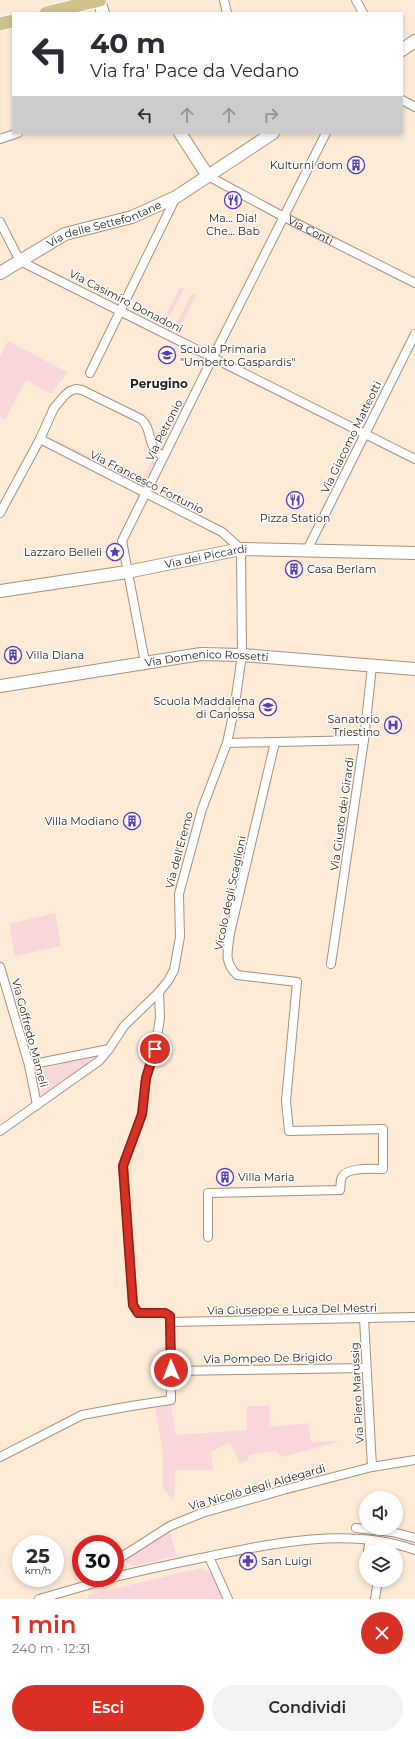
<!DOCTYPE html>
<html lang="it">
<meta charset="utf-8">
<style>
body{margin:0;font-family:Montserrat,sans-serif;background:#f2f2f3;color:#2b2b33;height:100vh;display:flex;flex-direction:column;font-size:15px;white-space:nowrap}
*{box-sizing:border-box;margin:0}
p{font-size:13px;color:#7c7c81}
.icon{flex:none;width:22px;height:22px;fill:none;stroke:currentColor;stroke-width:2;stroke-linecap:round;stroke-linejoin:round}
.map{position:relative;height:1599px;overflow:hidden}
.details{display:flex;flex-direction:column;background:#fff;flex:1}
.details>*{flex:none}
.banner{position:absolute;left:12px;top:12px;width:391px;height:122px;border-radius:0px;box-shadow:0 2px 6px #0003;background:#fff;color:#2b2b33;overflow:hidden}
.fabs{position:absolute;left:359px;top:1491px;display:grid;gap:8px}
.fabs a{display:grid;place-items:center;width:44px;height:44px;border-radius:50%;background:#fff;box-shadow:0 2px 6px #0003;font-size:20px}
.speed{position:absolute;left:12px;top:1535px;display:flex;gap:8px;font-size:20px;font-weight:700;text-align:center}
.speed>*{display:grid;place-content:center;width:52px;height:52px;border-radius:50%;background:#fff;box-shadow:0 2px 6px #0003;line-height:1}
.speed small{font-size:10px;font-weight:400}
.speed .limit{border:6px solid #d22;background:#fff;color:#111}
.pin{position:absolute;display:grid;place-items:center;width:34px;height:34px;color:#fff;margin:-17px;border:2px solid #fff;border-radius:50%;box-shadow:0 1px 4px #0007}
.me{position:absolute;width:44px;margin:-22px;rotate:359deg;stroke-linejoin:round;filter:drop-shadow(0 0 3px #0008)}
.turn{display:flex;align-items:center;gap:14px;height:84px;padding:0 12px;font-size:18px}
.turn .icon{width:52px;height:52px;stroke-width:2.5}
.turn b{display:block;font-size:28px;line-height:34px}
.lanes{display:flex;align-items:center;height:38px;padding:0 12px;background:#0003;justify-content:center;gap:20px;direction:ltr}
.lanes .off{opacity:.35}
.round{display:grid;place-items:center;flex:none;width:42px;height:42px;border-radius:21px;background:#f2f2f3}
.head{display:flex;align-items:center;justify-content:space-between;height:68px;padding:0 12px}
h1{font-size:24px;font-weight:600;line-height:30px;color:#d93025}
.primary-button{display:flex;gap:8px;margin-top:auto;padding:8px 12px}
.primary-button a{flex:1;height:46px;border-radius:24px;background:#d93025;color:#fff;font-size:16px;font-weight:600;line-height:46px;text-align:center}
.primary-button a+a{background:#f2f2f3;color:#2b2b33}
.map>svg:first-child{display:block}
</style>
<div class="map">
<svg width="415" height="1599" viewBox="0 0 415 1599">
<rect width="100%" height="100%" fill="#feead5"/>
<!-- green -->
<g fill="#f9d6d9">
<path d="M 180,287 L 184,289 L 168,319 L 165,317 Z"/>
<path d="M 192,293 L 196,295 L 181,325 L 177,323 Z"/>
<path d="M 8,341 L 67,372 C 62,381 56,385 52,394 L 26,380 L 5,419 L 0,417 L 0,357 Z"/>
<path d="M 56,440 L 141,481 L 152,461 L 155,463 L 143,487 L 55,442 Z"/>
<path d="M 55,913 L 61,946 L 15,956 L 9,924 Z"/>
<path d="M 93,1057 L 85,1065 L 41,1095 L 35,1071 Z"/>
<path d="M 171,1405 L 176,1435 L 247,1430 L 247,1406 L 270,1406 L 269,1427 L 308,1423 L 311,1442 L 341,1441 L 282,1457 L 275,1451 L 250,1455 L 247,1461 L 240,1463 L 230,1443 L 211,1451 L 213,1470 L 175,1470 L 174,1500 L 163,1488 L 163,1452 L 155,1408 Z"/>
<path d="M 170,1532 L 177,1556 L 132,1566 L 126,1561 L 128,1556 Z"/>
<path d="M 201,1568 L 210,1573 L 223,1599 L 88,1599 L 88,1595 Z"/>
</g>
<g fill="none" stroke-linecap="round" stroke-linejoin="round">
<!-- street casing -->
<g stroke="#a79079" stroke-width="10">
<g id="street">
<path d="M 224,0 L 227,13"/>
<path d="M 356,0 L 363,13"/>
<path d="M 402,100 L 415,107"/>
<path d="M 0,139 L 18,133"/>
<path id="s1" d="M 208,176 L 284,217 L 415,283"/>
<path d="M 0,222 L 20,261 L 415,459"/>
<path d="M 90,373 L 176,197"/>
<path d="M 0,513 L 40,439 L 54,408 L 65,395 L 70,391 L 76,389 L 82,390 L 141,419 C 154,430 145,447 163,456"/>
<path d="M 307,550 L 415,334"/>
<path d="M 145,662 L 122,541 L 209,365 L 326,133"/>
<path d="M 227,743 L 364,740"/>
<path d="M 331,964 L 364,740 L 372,666"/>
<path d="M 0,967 L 29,1065 L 37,1105"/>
<path d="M 29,1065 L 109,1049"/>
<path d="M 0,1131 L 99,1061 L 109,1049 L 124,1026 L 159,992 L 168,981 L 174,970 L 180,937 L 179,894 L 202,809 L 227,743 L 234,710 L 242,655 L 241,549 L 222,532 L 40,439"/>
<path d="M 208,1237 L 208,1193 L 340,1190 C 341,1186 340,1180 342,1177 C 347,1167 374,1169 383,1169 L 383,1129 L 289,1131 L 286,1101 L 297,982 L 237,975 C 223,961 228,951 230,933 L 275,742"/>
<path d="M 364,1318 L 372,1467"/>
<path d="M 170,1322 L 415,1317"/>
<path d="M 171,1371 L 366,1368"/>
<path d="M 0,1457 L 82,1415 L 131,1406 L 171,1400 L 170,1316 L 165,1313 L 138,1313 L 133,1305 L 123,1165 L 142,1115 L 146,1078 L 155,1049 L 160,1018 L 159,992"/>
<path d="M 356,1528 L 392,1532 L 415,1538"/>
<path d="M 368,1550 L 370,1540"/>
<path d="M 209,1557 L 228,1599"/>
<path d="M 115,1561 L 170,1526 L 202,1513 L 283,1490 L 372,1467 L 415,1460"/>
<path d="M 366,1563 L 366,1571"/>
<path d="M 115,1577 C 143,1570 173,1564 201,1558 C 268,1544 349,1526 415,1550"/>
<path d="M 39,1599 L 112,1578"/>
<path d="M 375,1599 L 378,1580"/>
</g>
</g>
<!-- secondary casing -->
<g stroke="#a79079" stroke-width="14">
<g id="secondary">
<path d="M 99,0 L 103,13"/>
<path d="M 402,50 L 415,41"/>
<path d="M 180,133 L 208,176"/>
<path id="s2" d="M 0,273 L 65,234 L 132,217 L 176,197 L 273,133"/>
<path id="s3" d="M 0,591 L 127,572 L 241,549 L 415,553"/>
<path id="s4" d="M 0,686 L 201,654 L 242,655 L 415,669"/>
</g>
</g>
<!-- primary casing -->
<g stroke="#fff" stroke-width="15">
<g id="primary">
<path d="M 46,13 L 100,0"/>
<path d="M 0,24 L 13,21"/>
</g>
</g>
<!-- street -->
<use href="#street" stroke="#fff" stroke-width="8"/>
<!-- secondary -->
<use href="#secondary" stroke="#fff" stroke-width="12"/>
<!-- primary -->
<use href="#primary" stroke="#cfc38b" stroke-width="13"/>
</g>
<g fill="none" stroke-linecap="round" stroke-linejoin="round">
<!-- route casing -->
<g stroke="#8d1f18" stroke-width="10">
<path id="route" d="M 155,1049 L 146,1078 L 142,1114 L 123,1166 L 133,1305 L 138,1313 L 165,1313 L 170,1316 L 171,1370"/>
</g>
<!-- route -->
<use href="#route" stroke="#d93025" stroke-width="7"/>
</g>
<!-- icons -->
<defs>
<g id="building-ring" transform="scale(0.9)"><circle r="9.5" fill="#fff" stroke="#593eb6" stroke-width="1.5"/><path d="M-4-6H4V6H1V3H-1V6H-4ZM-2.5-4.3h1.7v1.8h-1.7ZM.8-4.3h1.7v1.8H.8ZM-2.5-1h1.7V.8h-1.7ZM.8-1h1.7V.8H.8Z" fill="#593eb6"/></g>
<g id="restaurant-ring" transform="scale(0.9)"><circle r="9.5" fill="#fff" stroke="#593eb6" stroke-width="1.5"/><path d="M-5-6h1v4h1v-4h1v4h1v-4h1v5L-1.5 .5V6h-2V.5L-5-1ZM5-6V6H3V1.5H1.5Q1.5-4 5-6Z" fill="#593eb6"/></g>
<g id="school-ring" transform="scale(0.9)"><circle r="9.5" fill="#fff" stroke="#593eb6" stroke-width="1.5"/><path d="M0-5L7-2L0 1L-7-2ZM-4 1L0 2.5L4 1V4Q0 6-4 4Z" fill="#593eb6"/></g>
<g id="sight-ring" transform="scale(0.9)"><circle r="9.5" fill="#fff" stroke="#593eb6" stroke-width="1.5"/><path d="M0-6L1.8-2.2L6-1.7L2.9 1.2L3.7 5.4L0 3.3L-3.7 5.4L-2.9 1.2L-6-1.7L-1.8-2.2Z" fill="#593eb6"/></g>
<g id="hospital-ring" transform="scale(0.9)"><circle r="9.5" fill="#fff" stroke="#593eb6" stroke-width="1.5"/><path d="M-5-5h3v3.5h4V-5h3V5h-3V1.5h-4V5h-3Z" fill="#593eb6"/></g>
<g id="pharmacy-ring" transform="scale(0.9)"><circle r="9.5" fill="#fff" stroke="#593eb6" stroke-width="1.5"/><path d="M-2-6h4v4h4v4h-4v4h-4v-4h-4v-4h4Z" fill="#593eb6"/></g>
</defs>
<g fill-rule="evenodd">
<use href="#building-ring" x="356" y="165"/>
<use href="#restaurant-ring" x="233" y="200"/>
<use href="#school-ring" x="167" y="355"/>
<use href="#restaurant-ring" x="295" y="500"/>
<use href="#sight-ring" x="115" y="552"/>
<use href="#building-ring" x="294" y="569"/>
<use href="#building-ring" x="13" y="655"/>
<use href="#school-ring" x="268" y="707"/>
<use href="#hospital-ring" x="393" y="725"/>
<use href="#building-ring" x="132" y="821"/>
<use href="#building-ring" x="225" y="1177"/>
<use href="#pharmacy-ring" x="248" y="1561"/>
</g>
<g text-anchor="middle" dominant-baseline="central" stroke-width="3" stroke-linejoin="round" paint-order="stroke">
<!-- poi labels -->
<g font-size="11" fill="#271f15" stroke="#fff" text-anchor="end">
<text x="343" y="165">Kulturni dom</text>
<text x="233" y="218" text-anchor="middle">Ma... Dia!<tspan x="233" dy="13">Che... Bab</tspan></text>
<text x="180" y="349" text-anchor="start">Scuola Primaria<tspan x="180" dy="13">"Umberto Gaspardis"</tspan></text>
<text x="295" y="518" text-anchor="middle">Pizza Station</text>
<text x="102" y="552">Lazzaro Belleli</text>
<text x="307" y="569" text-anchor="start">Casa Berlam</text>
<text x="26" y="655" text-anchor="start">Villa Diana</text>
<text x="255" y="701">Scuola Maddalena<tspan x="255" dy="13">di Canossa</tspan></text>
<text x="380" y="719">Sanatorio<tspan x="380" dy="13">Triestino</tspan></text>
<text x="119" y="821">Villa Modiano</text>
<text x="238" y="1177" text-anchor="start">Villa Maria</text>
<text x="261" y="1561" text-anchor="start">San Luigi</text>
</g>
<!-- street labels -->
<g font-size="11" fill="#271f15" stroke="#fff">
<text stroke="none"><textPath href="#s2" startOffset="116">Via delle Settefontane</textPath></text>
<text stroke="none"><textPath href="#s1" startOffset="116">Via Conti</textPath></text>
<text transform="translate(126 301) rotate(27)">Via Casimiro Donadoni</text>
<text transform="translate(164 430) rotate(-63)">Via Petronio</text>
<text transform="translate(351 437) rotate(-64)">Via Giacomo Matteotti</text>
<text transform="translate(147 482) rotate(27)">Via Francesco Fortunio</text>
<text stroke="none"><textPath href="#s3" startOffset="209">Via dei Piccardi</textPath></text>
<text stroke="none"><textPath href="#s4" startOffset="209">Via Domenico Rossetti</textPath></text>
<text transform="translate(342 814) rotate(-82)">Via Giusto dei Girardi</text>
<text transform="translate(179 850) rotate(-75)">Via dell'Eremo</text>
<text transform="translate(230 893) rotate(-78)">Vicolo degli Scaglioni</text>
<text transform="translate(30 1033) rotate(75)">Via Goffredo Mameli</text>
<text transform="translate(292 1309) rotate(-1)">Via Giuseppe e Luca Del Mestri</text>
<text transform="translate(268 1358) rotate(-1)">Via Pompeo De Brigido</text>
<text transform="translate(357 1393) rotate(-93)">Via Piero Marussig</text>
<text transform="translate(257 1487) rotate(-16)">Via Nicolò degli Aldegardi</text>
</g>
<!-- neighbourhood labels -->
<g font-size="12" font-weight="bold" fill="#271f15" stroke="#fff">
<text x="159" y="383">Perugino</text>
</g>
</g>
</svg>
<div class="fabs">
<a><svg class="icon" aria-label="sound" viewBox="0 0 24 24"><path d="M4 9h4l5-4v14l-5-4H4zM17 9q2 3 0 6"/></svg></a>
<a><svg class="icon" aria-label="layers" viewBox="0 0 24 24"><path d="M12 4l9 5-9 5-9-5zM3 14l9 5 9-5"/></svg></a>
</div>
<div class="speed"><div>25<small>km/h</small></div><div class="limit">30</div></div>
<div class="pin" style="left:155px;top:1049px;background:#d93025"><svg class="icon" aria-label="arrive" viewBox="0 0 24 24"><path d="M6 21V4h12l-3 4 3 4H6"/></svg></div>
<svg class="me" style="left:171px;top:1370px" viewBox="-20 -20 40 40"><circle r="17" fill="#d93025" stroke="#fff" stroke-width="3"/><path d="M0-11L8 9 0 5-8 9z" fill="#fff"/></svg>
<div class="banner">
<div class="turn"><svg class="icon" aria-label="left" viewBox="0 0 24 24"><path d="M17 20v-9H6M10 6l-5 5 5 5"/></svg><div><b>40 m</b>Via fra' Pace da Vedano</div></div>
<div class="lanes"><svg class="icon" aria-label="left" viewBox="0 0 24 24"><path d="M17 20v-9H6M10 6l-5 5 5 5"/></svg><svg class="icon off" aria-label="ahead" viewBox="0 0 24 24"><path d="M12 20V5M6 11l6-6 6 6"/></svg><svg class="icon off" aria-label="ahead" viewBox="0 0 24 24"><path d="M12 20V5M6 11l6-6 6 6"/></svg><svg class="icon off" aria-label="right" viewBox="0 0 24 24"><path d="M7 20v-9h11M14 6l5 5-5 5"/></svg></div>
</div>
</div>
<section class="details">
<div class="head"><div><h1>1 min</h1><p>240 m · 12:31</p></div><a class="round" style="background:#d93025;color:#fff"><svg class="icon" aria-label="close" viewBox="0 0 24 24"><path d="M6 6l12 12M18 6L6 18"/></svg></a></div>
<div class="primary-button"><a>Esci</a><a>Condividi</a></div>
</section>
